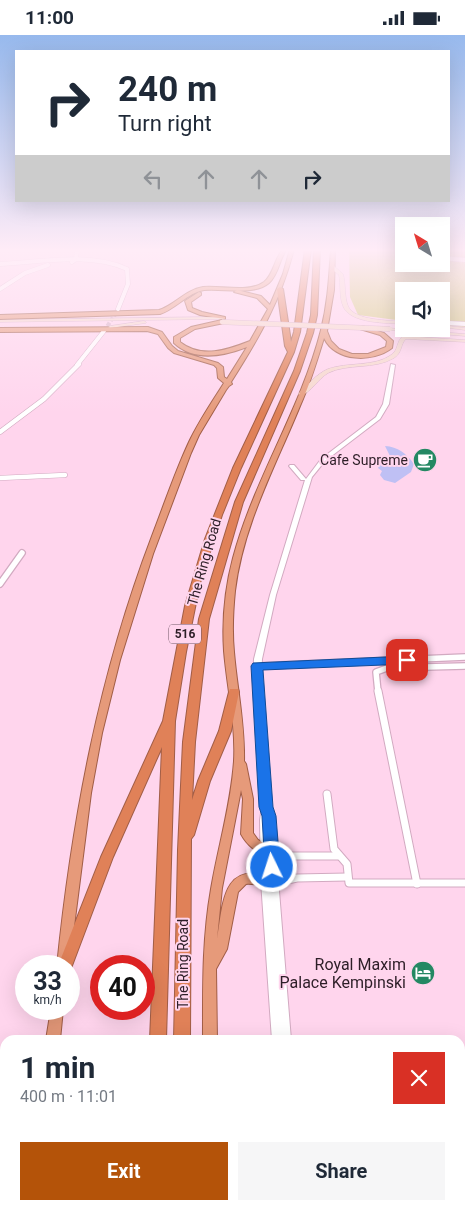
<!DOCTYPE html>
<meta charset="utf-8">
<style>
body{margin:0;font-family:Roboto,sans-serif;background:#f6f6f7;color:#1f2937;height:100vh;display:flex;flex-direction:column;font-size:19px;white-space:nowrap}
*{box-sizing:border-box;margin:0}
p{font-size:16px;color:#747a83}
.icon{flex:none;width:28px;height:28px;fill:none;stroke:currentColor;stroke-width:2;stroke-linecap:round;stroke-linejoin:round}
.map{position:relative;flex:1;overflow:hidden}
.details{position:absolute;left:0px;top:1000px;width:465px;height:175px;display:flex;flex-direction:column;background:#fff;border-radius:15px 15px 0 0;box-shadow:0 5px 20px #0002}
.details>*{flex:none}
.guide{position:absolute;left:15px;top:15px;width:435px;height:152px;border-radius:0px;box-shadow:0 5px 20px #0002;background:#fff;color:#1f2937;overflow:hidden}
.needle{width:32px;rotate:322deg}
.buttons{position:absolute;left:395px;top:182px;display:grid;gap:10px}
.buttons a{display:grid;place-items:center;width:55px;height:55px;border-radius:0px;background:#fff;box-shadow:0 5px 20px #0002;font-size:25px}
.speed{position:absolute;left:15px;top:920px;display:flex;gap:10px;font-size:25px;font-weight:700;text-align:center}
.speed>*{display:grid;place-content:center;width:65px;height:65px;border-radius:50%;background:#fff;box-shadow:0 5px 20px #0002;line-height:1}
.speed small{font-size:12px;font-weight:400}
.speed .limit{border:8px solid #d22;background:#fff;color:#111}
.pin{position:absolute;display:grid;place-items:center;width:42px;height:42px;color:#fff;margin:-21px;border-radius:10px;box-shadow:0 2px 8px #0006}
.me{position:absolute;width:55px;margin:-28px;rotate:356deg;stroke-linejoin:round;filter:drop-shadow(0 0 4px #0008)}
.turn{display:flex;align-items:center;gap:18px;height:105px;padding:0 20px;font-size:22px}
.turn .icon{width:65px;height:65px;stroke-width:2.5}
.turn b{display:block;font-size:35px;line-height:42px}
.lanes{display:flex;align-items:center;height:48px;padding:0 20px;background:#0003;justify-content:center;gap:25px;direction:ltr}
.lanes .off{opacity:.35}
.round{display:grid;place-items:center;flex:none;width:52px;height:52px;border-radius:0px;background:#f6f6f7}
.summary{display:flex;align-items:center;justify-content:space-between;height:85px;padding:0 20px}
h1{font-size:30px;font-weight:700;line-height:38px}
.cta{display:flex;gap:10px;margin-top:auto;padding:10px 20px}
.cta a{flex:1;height:58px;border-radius:0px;background:#b45309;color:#fff;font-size:20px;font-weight:700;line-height:58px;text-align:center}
.cta a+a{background:#f6f6f7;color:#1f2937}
.status{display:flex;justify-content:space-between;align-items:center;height:35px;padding:0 25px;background:#fff;direction:ltr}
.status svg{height:14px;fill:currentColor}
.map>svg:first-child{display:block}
</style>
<div class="status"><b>11:00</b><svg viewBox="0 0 49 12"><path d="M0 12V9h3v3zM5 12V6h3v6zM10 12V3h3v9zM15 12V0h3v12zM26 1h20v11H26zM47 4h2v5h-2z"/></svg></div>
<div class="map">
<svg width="465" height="1175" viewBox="0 0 465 1175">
<rect width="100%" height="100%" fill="#ffd5ed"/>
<!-- green -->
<path fill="#d4cc81" d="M 349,214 L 404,214 L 404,229 L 441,229 L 441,214 L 465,214 L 465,292 L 441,290 L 441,256 L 404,256 L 404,286 L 358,280 L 350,262 Z"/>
<!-- water -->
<path fill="#bfc0f4" d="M 385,411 C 398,412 406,418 414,429 L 411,437 L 395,448 L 384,445 L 380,440 L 382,436 L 378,433 L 380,429 L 394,429 Z"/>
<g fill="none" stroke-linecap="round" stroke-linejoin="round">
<!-- minor-tunnel -->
<path stroke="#d5b0c5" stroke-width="4" stroke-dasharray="4 2" stroke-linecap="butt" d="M 104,296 L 118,275"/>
<!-- minor-far4 casing -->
<g stroke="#d2aac1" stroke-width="5">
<g id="minor-far4">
<path d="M 441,223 L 465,225"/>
<path d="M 72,227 L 76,224 L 77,214"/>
<path d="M 0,229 C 40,227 90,217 127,234 L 128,249 L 118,274"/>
<path d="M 0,254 L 25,238 L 48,230"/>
<path d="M 449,288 L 465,289"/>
<path d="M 77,330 L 104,296"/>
</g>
</g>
<!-- minor-far3 casing -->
<g stroke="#d2aac1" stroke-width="5.5">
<g id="minor-far3">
<path d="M 0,397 L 44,364 L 79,329"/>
<path d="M 0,443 L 65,440"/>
</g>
</g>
<!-- minor-far2 casing -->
<g stroke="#d2aac1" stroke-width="8">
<g id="minor-far2">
<path d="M 0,549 L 22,518"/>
<path d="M 257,631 L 465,622"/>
<path d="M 378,657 L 376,637 L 387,633 L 465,631"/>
</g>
</g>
<!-- minor-far1 casing -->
<g stroke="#d2aac1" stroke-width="9">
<g id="minor-far1">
<path d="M 378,656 L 417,849"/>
<path d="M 327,759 L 334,814 L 347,829 L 349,848 L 465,848"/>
<path d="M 270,817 L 290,821 L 338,821"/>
<path d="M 273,848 L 297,843 L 347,842"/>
</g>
</g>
<!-- minor casing -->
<g stroke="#d2aac1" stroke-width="11">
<path id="minor" d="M 460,1035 L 465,1035"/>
</g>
<!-- tertiary casing -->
<g stroke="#d2aac1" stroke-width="2">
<g id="tertiary">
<path d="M 391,329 L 395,330 L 389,369 L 380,384 L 325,426 L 312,442 L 276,560 L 262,624 L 261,643 L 270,772 L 273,781 L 291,1005 L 272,1005 L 261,846 L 260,785 L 262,772 L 253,643 L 254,624 L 270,560 L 305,445 L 301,445 L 289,431 L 290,430 L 294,430 L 306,444 L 321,424 L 376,382 L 383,369 Z"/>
<path d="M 282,1170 L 302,1170 L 303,1175 L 282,1175 Z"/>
</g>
</g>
<!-- secondary casing -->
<g stroke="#d2aac1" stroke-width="1">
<g id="secondary">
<path d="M 330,231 L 334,231 L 343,239 C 346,249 344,261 348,271 C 354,286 390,285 404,287 L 404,289 C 388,288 350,289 343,271 C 339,261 341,249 339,240 L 330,233 Z"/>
<path d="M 225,282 L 225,283 L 223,284 L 0,287 L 0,285 Z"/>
<path d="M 144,286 L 146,287 L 146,288 L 110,293 L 108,292 L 110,291 Z"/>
<path d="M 441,290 L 465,293 L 465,295 L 441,292 Z"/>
<path d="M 388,293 L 465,299 L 465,301 L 390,295 L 388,295 Z"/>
<path d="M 403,301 L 465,305 L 465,307 L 406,304 C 400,309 403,317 394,323 C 374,335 348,328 328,338 C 318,344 312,356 301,361 L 298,359 C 307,351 316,339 328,334 C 347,327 375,332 391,320 C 399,315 396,306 403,301 Z"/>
</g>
</g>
<!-- trunk casing -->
<g stroke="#a15e47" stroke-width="2">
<g id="trunk">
<path d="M 283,214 L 287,214 C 279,224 279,239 269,248 C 254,261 223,253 204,255 C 187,258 176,274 160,279 L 0,284 L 0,280 L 159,275 C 175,270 185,255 203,252 C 220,250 249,258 264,247 C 274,239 274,224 283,214 Z"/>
<path d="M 290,214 L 294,214 C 281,265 259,303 231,347 L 232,349 L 229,351 L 226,355 L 199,400 L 191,418 L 153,519 L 120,625 L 102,698 L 91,758 L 69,931 L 57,931 C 72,784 99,640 152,501 C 164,470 175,437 189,407 C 199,386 212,367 224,348 L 218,343 L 217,333 L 214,330 L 174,318 L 168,313 L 158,299 L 147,296 L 0,297 L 0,293 L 148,292 L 162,297 L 172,311 L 178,316 L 218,328 L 223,332 L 224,342 L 227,344 L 247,312 C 224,321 194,327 174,308 L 174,302 L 191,292 L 222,285 L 224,286 L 224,288 L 195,294 L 180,303 L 180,307 C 202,324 227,315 250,306 L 268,274 L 257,263 L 234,257 L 237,255 L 261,261 L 270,270 L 283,239 Z"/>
<path d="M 331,214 L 335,214 L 334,255 L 327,296 L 331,306 L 339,314 L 352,319 L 368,319 L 386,312 L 387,306 L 380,300 L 360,294 L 359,293 L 362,291 L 384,298 L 393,306 L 392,313 C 373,328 335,327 324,303 C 317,326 310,349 300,371 C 275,432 243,490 235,556 C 233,576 232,597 234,617 C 237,653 245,689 244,726 L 246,729 L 253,764 L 253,798 L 258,805 L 269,811 L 271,814 L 269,817 C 257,821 246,808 241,799 L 243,764 L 241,755 L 222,853 L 217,904 C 223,871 222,825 270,842 L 272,846 L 270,850 C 263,852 254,848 246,849 L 238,857 L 227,914 L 216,934 L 217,1005 L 203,1005 C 203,954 202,905 211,854 C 218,812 231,770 234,726 C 236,689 227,653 224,616 C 222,586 225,553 233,523 C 254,444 301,374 321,295 C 328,267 329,242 331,214 Z"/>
<path d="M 199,257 L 201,258 L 201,260 L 191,267 L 192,273 L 202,277 L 225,282 L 225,284 L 200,280 L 188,275 L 185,266 Z"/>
<path d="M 51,974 L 63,974 L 60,1005 L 46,1005 Z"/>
<path d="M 26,1170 L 40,1170 L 40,1175 L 24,1175 Z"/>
<path d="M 204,1170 L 218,1170 L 219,1175 L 203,1175 Z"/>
</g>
</g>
<!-- motorway casing -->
<g stroke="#a15e47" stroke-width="2">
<g id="motorway">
<path d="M 305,214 L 311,214 L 300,297 L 294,317 L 241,433 L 222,480 L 200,548 L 186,617 L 175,686 L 166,1005 L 150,1005 L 162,712 L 113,822 L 70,936 L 69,936 L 69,931 L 58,931 L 101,822 L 163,686 L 185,571 L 205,504 L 233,433 L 288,317 L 285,311 L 277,254 L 280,252 L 283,254 L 291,307 L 294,297 Z"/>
<path d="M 314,214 L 320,214 L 317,280 L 313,298 L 300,336 L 243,467 L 209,584 L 195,707 L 192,765 L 198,746 L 219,696 L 229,657 L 230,654 L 238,654 L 239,657 L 231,696 L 210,746 L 194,800 L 191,804 L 190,1005 L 174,1005 L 178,815 L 183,707 L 199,584 L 235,467 L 294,336 L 307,298 L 311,280 Z"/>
<rect x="143" y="1170" width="18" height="5"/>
<rect x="172" y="1170" width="18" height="5"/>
</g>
</g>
<!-- minor-far4 -->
<use href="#minor-far4" stroke="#fff" stroke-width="4"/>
<!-- minor-far3 -->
<use href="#minor-far3" stroke="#fff" stroke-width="4.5"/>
<!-- minor-far2 -->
<use href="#minor-far2" stroke="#fff" stroke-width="5.5"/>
<!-- minor-far1 -->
<use href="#minor-far1" stroke="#fff" stroke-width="7"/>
<!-- minor -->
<use href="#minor" stroke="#fff" stroke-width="9"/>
<!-- tertiary -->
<use href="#tertiary" fill="#fff" fill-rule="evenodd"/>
<!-- secondary -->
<use href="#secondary" fill="#f6d9cd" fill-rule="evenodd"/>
<!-- trunk -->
<use href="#trunk" fill="#e69a7a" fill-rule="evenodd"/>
<!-- motorway -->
<use href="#motorway" fill="#e08158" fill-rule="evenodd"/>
<!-- secondary-bridge casing -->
<g stroke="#d2aac1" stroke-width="5.5" stroke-linecap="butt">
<path id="secondary-bridge" d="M 222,287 L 390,294"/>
</g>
<!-- secondary-bridge -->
<use href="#secondary-bridge" stroke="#f6d9cd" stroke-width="4.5"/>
</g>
<!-- sky -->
<linearGradient id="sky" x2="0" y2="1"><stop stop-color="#97b9ed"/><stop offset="0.57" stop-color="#ffecf7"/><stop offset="1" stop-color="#ffecf7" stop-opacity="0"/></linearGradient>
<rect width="465" height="378" fill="url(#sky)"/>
<!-- route -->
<path fill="#1a73e8" stroke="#114b97" d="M 407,621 L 413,625 L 407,629 L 263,635 L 273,772 L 276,781 L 280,832 L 278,837 L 272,839 L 267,837 L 265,832 L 262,781 L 259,772 L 251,631 L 253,628 Z"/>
<!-- icons -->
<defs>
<g id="cafe-disc" transform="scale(1.25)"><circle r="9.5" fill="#248863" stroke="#ffd5ed"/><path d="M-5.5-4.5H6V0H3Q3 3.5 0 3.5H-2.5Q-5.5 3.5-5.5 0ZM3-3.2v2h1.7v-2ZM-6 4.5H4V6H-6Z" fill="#fff"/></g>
<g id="hotel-disc" transform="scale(1.25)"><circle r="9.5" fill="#248863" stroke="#ffd5ed"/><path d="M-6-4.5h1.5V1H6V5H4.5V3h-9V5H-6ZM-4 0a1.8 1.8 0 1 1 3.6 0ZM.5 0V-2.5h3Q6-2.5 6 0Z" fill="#fff"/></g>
</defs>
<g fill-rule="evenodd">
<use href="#cafe-disc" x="425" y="425"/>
<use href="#hotel-disc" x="423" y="938"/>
</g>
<g text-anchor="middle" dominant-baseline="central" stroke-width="4" stroke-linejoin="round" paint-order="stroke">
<!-- shield labels -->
<rect fill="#ffd5ed" stroke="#6c5562" stroke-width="1" x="169" y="589.5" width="32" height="19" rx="4"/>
<g font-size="12" font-weight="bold" fill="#2d1e27">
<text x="185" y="599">516</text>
</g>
<!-- poi labels -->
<g font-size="14" fill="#2d1e27" stroke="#ffd5ed" text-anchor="end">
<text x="408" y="425">Cafe Supreme</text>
</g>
<!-- street labels -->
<g font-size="14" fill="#2d1e27" stroke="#ffd5ed">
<text transform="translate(204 527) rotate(-74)">The Ring Road</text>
<text transform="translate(183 929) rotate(-90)">The Ring Road</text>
</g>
<!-- near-poi labels -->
<g font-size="16" fill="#2d1e27" stroke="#ffd5ed" text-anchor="end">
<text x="406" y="929">Royal Maxim<tspan x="406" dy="18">Palace Kempinski</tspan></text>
</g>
</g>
</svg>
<div class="buttons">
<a><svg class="needle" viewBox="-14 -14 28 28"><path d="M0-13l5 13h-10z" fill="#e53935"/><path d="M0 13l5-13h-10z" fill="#747a83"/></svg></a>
<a><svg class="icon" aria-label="sound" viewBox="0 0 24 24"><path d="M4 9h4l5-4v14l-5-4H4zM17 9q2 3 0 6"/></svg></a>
</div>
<div class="speed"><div>33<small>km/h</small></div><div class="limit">40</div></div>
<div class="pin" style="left:407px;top:625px;background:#d93025"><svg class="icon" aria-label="arrive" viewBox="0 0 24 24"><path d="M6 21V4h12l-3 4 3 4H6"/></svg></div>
<svg class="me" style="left:272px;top:832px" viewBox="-20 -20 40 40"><circle r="17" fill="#1a73e8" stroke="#fff" stroke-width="3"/><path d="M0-11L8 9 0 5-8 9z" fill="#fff"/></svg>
<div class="guide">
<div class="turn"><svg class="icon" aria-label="right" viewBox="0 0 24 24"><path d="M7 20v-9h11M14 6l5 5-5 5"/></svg><div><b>240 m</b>Turn right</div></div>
<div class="lanes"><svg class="icon off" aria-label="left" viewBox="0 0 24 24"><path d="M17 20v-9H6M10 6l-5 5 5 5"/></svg><svg class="icon off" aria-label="ahead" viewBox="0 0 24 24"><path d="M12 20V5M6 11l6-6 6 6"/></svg><svg class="icon off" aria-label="ahead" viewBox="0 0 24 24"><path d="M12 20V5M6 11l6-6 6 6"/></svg><svg class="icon" aria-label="right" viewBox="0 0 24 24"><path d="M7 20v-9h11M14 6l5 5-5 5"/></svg></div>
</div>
<section class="details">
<div class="summary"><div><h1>1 min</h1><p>400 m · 11:01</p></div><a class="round" style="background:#d93025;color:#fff"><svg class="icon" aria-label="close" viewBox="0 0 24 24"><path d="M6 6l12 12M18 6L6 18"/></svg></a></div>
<div class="cta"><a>Exit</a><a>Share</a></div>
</section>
</div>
